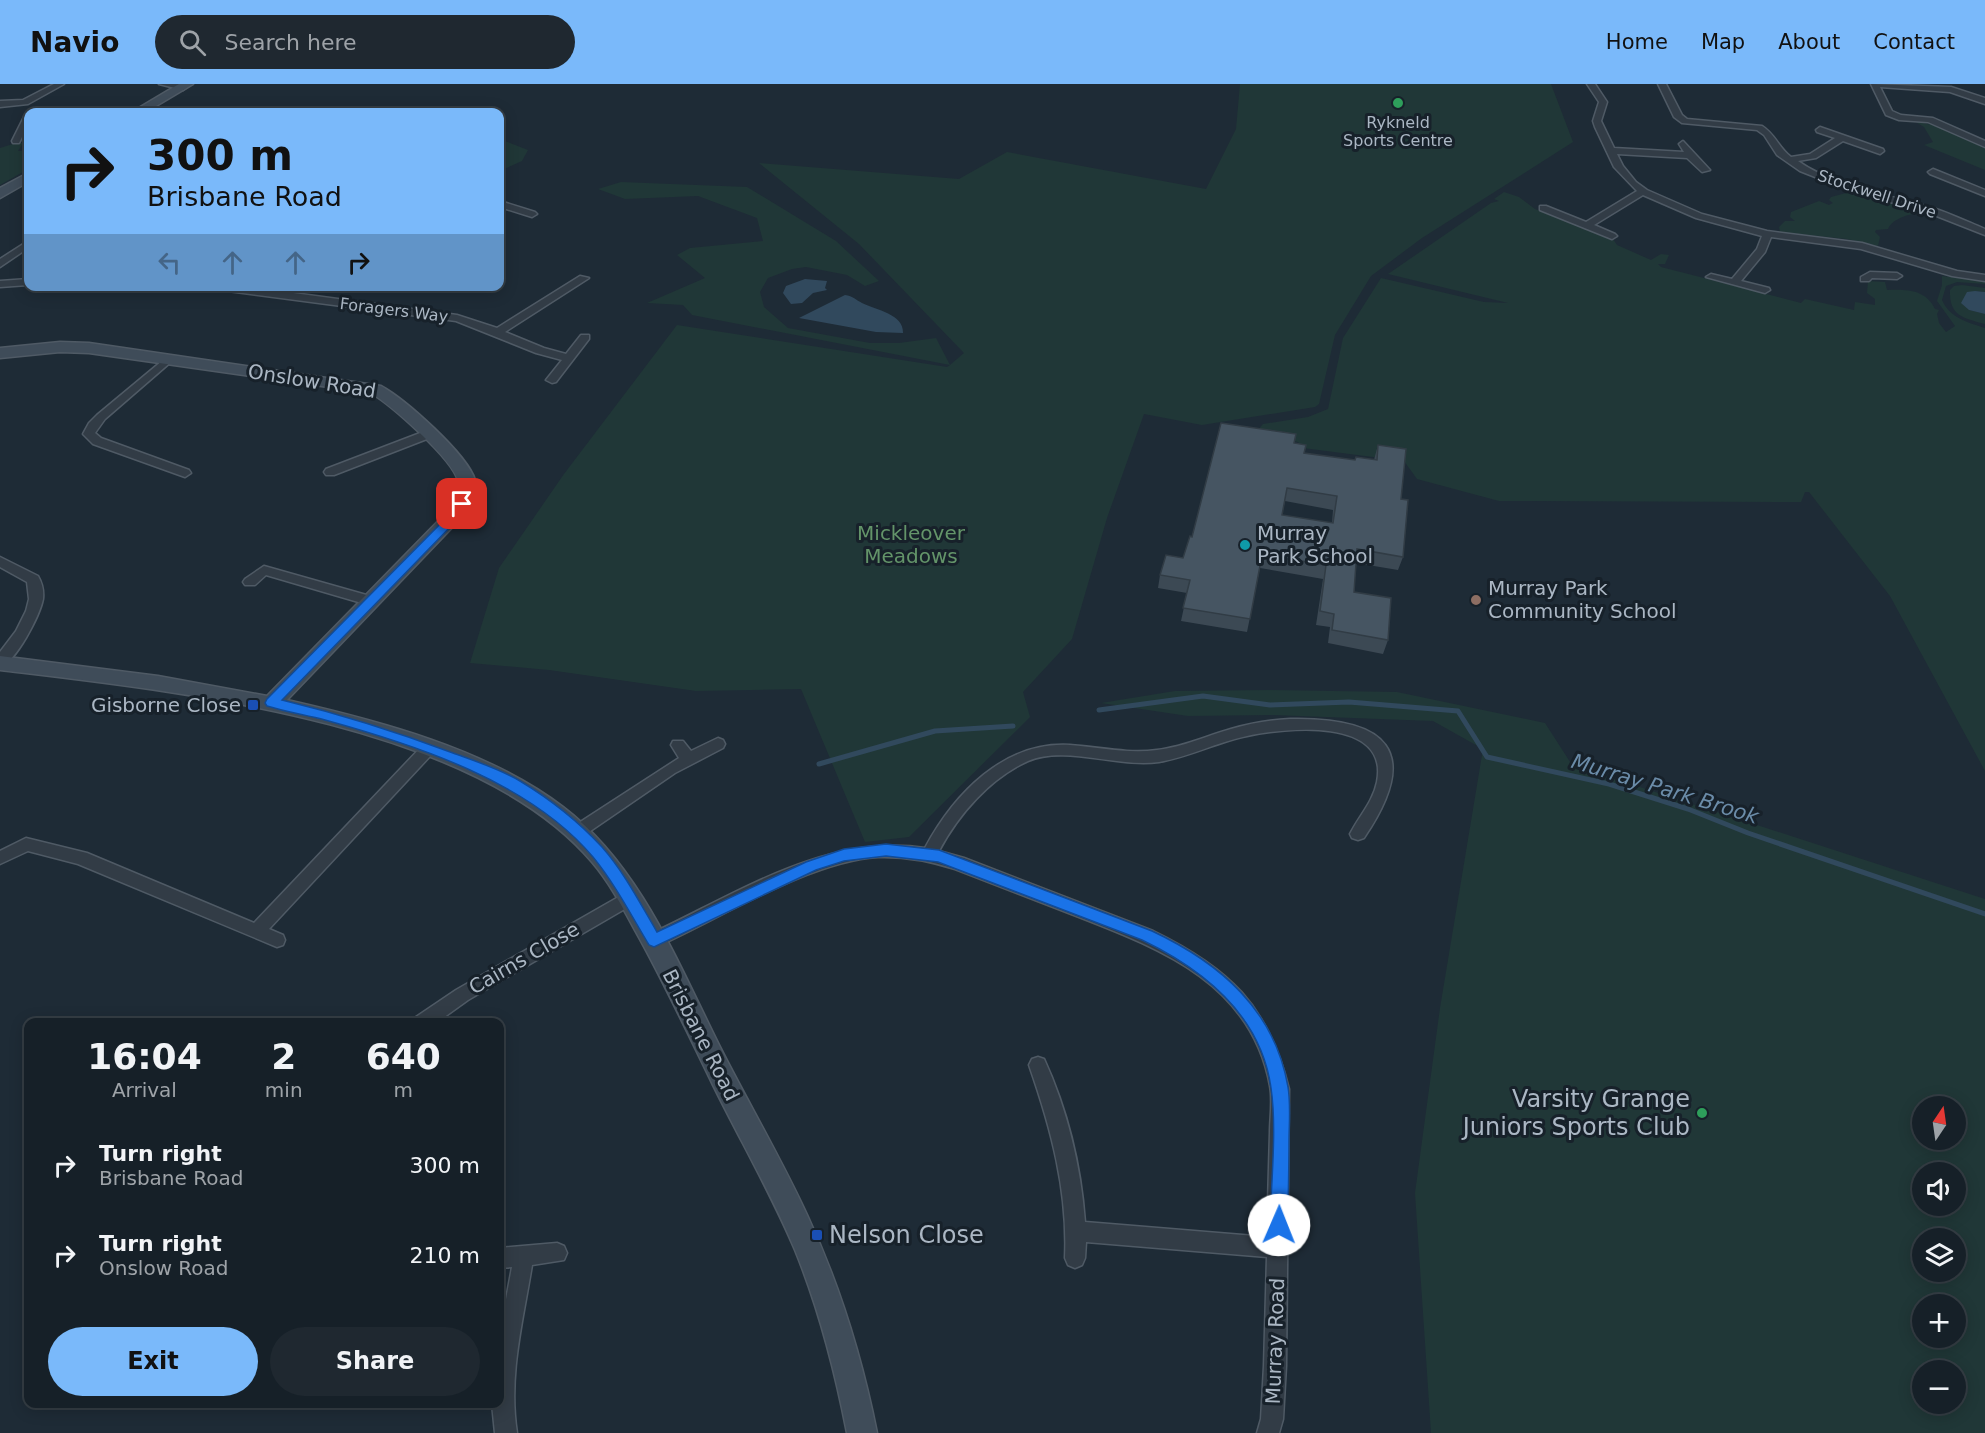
<!DOCTYPE html>
<meta charset="utf-8">
<style>
body{margin:0;font-family:"DejaVu Sans",sans-serif;background:#1f2830;color:#f1f3f6;height:100vh;display:flex;flex-direction:column;font-size:22px;white-space:nowrap}
*{box-sizing:border-box;margin:0}
p{font-size:20px;color:#9ea3a8}
.icon{flex:none;width:33px;height:33px;fill:none;stroke:currentColor;stroke-width:2;stroke-linecap:round;stroke-linejoin:round}
.map{position:relative;flex:1;overflow:hidden}
.side{position:absolute;left:24px;top:934px;width:480px;height:390px;display:flex;flex-direction:column;background:#162028;border-radius:12px;box-shadow:0 3px 15px #0003,0 0 0 2px #353e45}
.side>*{flex:none}
.top-card{position:absolute;left:24px;top:24px;width:480px;height:183px;border-radius:12px;box-shadow:0 3px 15px #0003,0 0 0 2px #353e45;background:#7ab9fa;color:#111;overflow:hidden}
.needle{width:39px;rotate:13deg}
.tools{position:absolute;left:1912px;top:1012px;display:grid;gap:12px}
.tools a{display:grid;place-items:center;width:54px;height:54px;border-radius:50%;background:#162028;box-shadow:0 3px 15px #0003,0 0 0 2px #353e45;font-size:30px}
.pin{position:absolute;display:grid;place-items:center;width:51px;height:51px;color:#fff;margin:-26px;border-radius:12px;box-shadow:0 3px 9px #0006}
.me{position:absolute;width:66px;margin:-33px;rotate:1deg;stroke-linejoin:round;filter:drop-shadow(0 0 4px #0008)}
.turn{display:flex;align-items:center;gap:21px;height:126px;padding:0 24px;font-size:27px}
.turn .icon{width:78px;height:78px;stroke-width:2.5}
.turn b{display:block;font-size:42px;line-height:51px}
.lanes{display:flex;align-items:center;height:57px;padding:0 24px;background:#0003;justify-content:center;gap:30px;direction:ltr}
.lanes .off{opacity:.35}
.eta{display:flex;justify-content:space-evenly;align-items:center;height:102px;text-align:center}
.eta b{font-size:36px;font-weight:800;line-height:42px}
.cta{display:flex;gap:12px;margin-top:auto;padding:12px 24px}
.cta a{flex:1;height:69px;border-radius:36px;background:#7ab9fa;color:#111;font-size:24px;font-weight:800;line-height:69px;text-align:center}
.cta a+a{background:#1f2830;color:#f1f3f6}
ul{padding:0;list-style:none}
li{display:flex;align-items:center;gap:18px;height:90px;padding:0 24px}
li div{flex:1}
li b{display:block;font-size:22px}
li em{font-style:normal}
header{display:flex;align-items:center;gap:36px;box-sizing:border-box;height:84px;padding:0 30px;background:#7ab9fa;color:#111}
header strong{font-size:28px}
nav{display:flex;gap:33px;margin-inline-start:auto;font-size:21px}
.search{width:420px;height:54px;background:#1f2830;display:flex;align-items:center;gap:15px;box-sizing:border-box;padding:0 21px;border-radius:33px;color:#9ea3a8;font-size:22px}
.map>svg:first-child{display:block}
</style>
<header>
<strong>Navio</strong>
<div class="search"><svg class="icon" aria-label="search" viewBox="0 0 24 24"><circle cx="10" cy="10" r="6"/><path d="M15 15l6 6"/></svg>Search here</div>
<nav><a>Home</a><a>Map</a><a>About</a><a>Contact</a></nav>
</header>
<div class="map">
<svg width="1985" height="1349" viewBox="0 0 1985 1349">
<rect width="100%" height="100%" fill="#1e2b36"/>
<!-- green -->
<g fill="#203737" fill-rule="evenodd">
<path d="M 1240,0 L 1551,0 L 1573,58 L 1422,154 L 1371,192 L 1335,251 L 1319,320 L 1315,323 L 1202,341 L 1144,330 L 1107,434 L 1072,555 L 1023,608 L 1030,633 L 909,753 L 865,758 L 801,605 L 696,607 L 549,586 L 470,579 L 499,484 L 564,390 L 677,241 L 947,283 L 950,281 L 692,231 L 683,221 L 647,219 L 705,194 L 677,171 L 690,164 L 763,157 L 757,134 L 698,112 L 625,115 L 598,105 L 621,98 L 747,103 L 836,157 L 879,197 L 865,202 L 847,191 L 806,183 L 792,185 L 768,194 L 760,208 L 764,223 L 788,244 L 870,259 L 899,259 L 936,254 L 950,281 L 964,269 L 859,160 L 759,79 L 959,95 L 1007,68 L 1206,105 L 1236,45 Z"/>
<path d="M 1914,37 L 1937,42 L 1982,61 L 1985,64 L 1985,86 L 1924,61 L 1933,58 L 1924,43 Z"/>
<path d="M 500,55 L 528,66 L 522,77 L 500,87 Z"/>
<path d="M 16,59 L 23,59 L 18,67 L 28,67 L 28,85 L 0,101 L 0,64 Z"/>
<path d="M 1504,108 L 1519,113 L 1535,125 L 1613,155 L 1617,161 L 1651,176 L 1661,170 L 1669,171 L 1665,180 L 1658,180 L 1661,183 L 1801,219 L 1805,215 L 1854,226 L 1855,218 L 1875,221 L 1875,215 L 1867,209 L 1868,197 L 1885,198 L 1887,206 C 1905,205 1926,205 1935,225 L 1939,226 L 1937,230 L 1939,239 L 1946,248 L 1955,242 L 1937,217 L 1942,201 L 1942,192 L 1985,197 L 1985,200 L 1957,198 L 1946,202 L 1942,216 C 1950,234 1967,238 1985,244 L 1985,687 L 1890,512 L 1809,408 L 1805,408 L 1801,418 L 1499,417 L 1417,395 L 1404,377 L 1303,364 L 1298,358 L 1256,348 L 1263,340 L 1308,333 L 1328,325 L 1343,254 L 1381,194 L 1484,218 L 1508,219 L 1388,190 L 1491,119 L 1499,117 L 1494,115 Z"/>
<path d="M 1850,108 L 1923,128 C 1912,130 1893,133 1888,145 L 1876,146 L 1875,148 L 1880,153 L 1878,162 L 1847,155 L 1780,148 L 1779,143 L 1785,137 L 1795,137 L 1790,133 L 1791,128 L 1819,117 L 1829,121 L 1833,119 L 1829,116 L 1831,113 Z"/>
<path d="M 1962,201 L 1985,204 L 1985,208 L 1975,207 L 1969,226 L 1985,230 L 1985,240 C 1963,234 1949,232 1950,206 L 1954,202 Z"/>
<path d="M 1271,606 L 1397,608 L 1545,639 L 1572,681 L 1985,815 L 1985,1349 L 1431,1349 L 1415,1109 L 1440,924 L 1483,665 L 1433,637 L 1273,631 L 1188,632 L 1101,619 L 1175,607 ZM 1923,1023 L 1956,1023 L 1956,1056 L 1923,1056 ZM 1923,1089 L 1956,1089 L 1956,1122 L 1923,1122 ZM 1923,1155 L 1956,1155 L 1956,1188 L 1923,1188 ZM 1923,1221 L 1956,1221 L 1956,1254 L 1923,1254 ZM 1923,1287 L 1956,1287 L 1956,1320 L 1923,1320 Z"/>
</g>
<!-- water -->
<g fill="#31495d">
<path d="M 805,195 L 827,197 L 825,204 L 827,206 L 813,209 L 802,219 L 791,220 L 783,209 L 786,202 Z"/>
<path d="M 1975,207 L 1985,208 L 1985,230 L 1969,226 L 1961,219 L 1967,208 Z"/>
<path d="M 845,211 C 853,212 856,216 862,219 C 876,226 904,230 903,249 L 876,248 L 799,234 Z"/>
</g>
<g fill="none" stroke-linecap="round" stroke-linejoin="round">
<!-- stream -->
<g stroke="#31495d" stroke-width="5">
<path d="M 1099,626 L 1203,612 L 1270,621 L 1349,618 L 1458,627 L 1487,673 L 1609,700 L 1688,725 L 1748,749 L 1985,830"/>
<path d="M 819,680 L 935,647 L 1013,642"/>
</g>
<!-- street casing -->
<g stroke="#4f5a65" stroke-width="3">
<g id="street">
<path d="M 54,0 L 64,0 L 28,20 L 0,23 L 0,17 L 23,16 Z"/>
<path d="M 159,0 L 180,0 L 187,3 L 183,6 Z"/>
<path d="M 1587,0 L 1595,0 L 1607,18 L 1601,37 L 1614,64 L 1684,68 L 1679,60 L 1683,57 L 1710,86 L 1702,88 L 1687,74 L 1617,70 L 1623,82 L 1636,98 L 1647,106 L 1702,130 L 1767,147 L 1862,159 L 1957,187 L 1985,191 L 1985,197 L 1952,192 L 1861,165 L 1771,153 L 1765,168 L 1741,197 L 1769,204 L 1770,206 L 1765,209 L 1706,193 L 1711,190 L 1732,195 L 1757,165 L 1762,152 L 1696,134 L 1643,111 L 1594,141 L 1615,150 L 1617,152 L 1612,155 L 1540,126 L 1540,122 L 1546,122 L 1586,138 L 1637,107 L 1614,83 L 1595,43 L 1593,37 L 1599,18 Z"/>
<path d="M 1658,0 L 1666,0 L 1682,31 L 1687,35 L 1762,42 C 1775,50 1779,64 1791,73 L 1810,70 L 1835,54 L 1817,48 L 1816,46 L 1820,43 L 1883,65 L 1884,67 L 1880,70 L 1843,57 L 1816,74 L 1798,77 C 1835,103 1890,111 1933,124 C 1951,130 1968,138 1985,145 L 1985,151 L 1929,129 L 1848,106 L 1800,87 L 1777,71 L 1764,51 L 1757,46 L 1682,39 L 1674,33 Z"/>
<path d="M 1871,0 L 1951,3 L 1985,14 L 1985,20 L 1950,8 L 1880,3 L 1892,27 L 1901,31 L 1933,34 L 1985,57 L 1985,63 L 1928,38 L 1899,36 L 1886,31 Z"/>
<path d="M 25,31 L 28,31 L 28,41 L 19,59 L 13,59 L 12,57 Z"/>
<path d="M 1933,85 L 1985,106 L 1985,112 L 1930,90 L 1928,88 Z"/>
<path d="M 500,117 L 535,128 L 537,130 L 532,133 L 500,123 Z"/>
<path d="M 28,157 L 28,164 L 0,183 L 0,175 Z"/>
<path d="M 1870,188 L 1897,189 L 1902,192 L 1897,195 L 1872,194 L 1869,197 L 1861,197 L 1861,193 Z"/>
<path d="M 580,192 L 589,194 L 505,248 L 544,264 L 566,270 L 581,251 L 589,251 L 589,255 L 556,298 L 552,299 L 546,296 L 562,276 L 536,269 L 456,237 L 213,205 L 208,202 L 240,202 L 457,231 L 497,244 Z"/>
<path d="M 28,195 L 28,201 L 0,203 L 0,197 Z"/>
<path d="M 168,272 L 174,275 L 172,277 L 105,335 L 95,349 L 101,354 L 189,386 L 191,389 L 185,393 L 93,360 L 83,350 L 89,339 L 97,331 Z"/>
<path d="M 428,346 L 434,350 L 432,353 L 334,391 L 326,391 L 324,388 L 326,385 Z"/>
<path d="M 0,473 L 38,492 C 42,499 44,506 43,515 C 40,531 16,578 0,583 L 0,568 L 16,547 L 26,527 L 29,515 L 27,498 L 0,483 Z"/>
<path d="M 264,482 L 377,514 L 379,517 L 372,522 L 266,491 L 255,501 L 245,501 L 243,498 L 245,495 Z"/>
<path d="M 1290,635 C 1387,633 1423,667 1364,754 L 1358,756 L 1352,754 L 1350,750 C 1359,732 1373,718 1377,698 C 1390,632 1284,644 1247,652 C 1217,658 1189,673 1159,678 C 1118,684 1065,661 1028,677 C 990,694 958,731 939,767 L 964,774 L 1153,847 C 1229,884 1268,921 1289,1005 L 1286,1282 L 1283,1335 L 1279,1349 L 1257,1349 L 1261,1335 L 1264,1282 L 1267,1173 L 1086,1158 L 1085,1174 L 1082,1181 L 1075,1184 L 1068,1181 L 1065,1174 C 1068,1107 1051,1044 1029,981 L 1032,975 L 1038,973 L 1044,975 C 1067,1025 1081,1083 1085,1138 L 1267,1153 C 1268,1118 1269,1083 1270,1048 C 1270,1033 1273,1017 1270,1002 C 1252,901 1164,866 1079,833 C 1038,817 996,801 955,785 C 930,777 905,772 878,773 C 811,777 722,833 660,861 L 654,863 L 648,861 L 646,856 L 648,851 C 735,811 825,749 925,764 C 954,710 1004,657 1070,661 C 1099,663 1127,670 1157,666 C 1183,663 1206,652 1231,645 C 1251,639 1270,636 1290,635 Z"/>
<path d="M 718,654 L 723,656 L 725,660 L 723,664 L 675,689 L 583,752 L 577,754 L 571,752 L 569,748 L 571,744 L 679,674 L 671,661 L 673,657 L 683,657 L 691,667 Z"/>
<path d="M 428,659 L 433,661 L 435,665 L 433,669 L 269,845 L 283,851 L 285,856 L 283,861 L 277,863 L 78,780 L 28,767 L 0,780 L 0,767 L 26,754 L 87,769 L 254,839 L 423,661 Z"/>
<path d="M 629,807 L 635,809 L 637,814 L 635,819 L 468,916 L 436,939 L 413,939 L 416,933 L 456,906 Z"/>
<path d="M 557,1159 L 564,1162 L 567,1169 L 564,1176 L 532,1181 C 523,1237 508,1292 517,1349 L 495,1349 L 492,1320 L 500,1320 L 500,1248 L 512,1183 L 500,1184 L 500,1164 Z"/>
</g>
</g>
<!-- secondary casing -->
<g stroke="#4f5a65" stroke-width="3">
<g id="secondary">
<path d="M 179,0 L 193,0 L 146,28 L 132,28 Z"/>
<path d="M 28,89 L 28,98 L 0,114 L 0,104 Z"/>
<path d="M 60,258 L 89,259 L 381,302 C 405,315 467,370 475,396 C 478,408 470,422 464,431 L 287,616 C 379,637 487,665 563,723 C 641,782 679,882 722,967 C 750,1022 782,1076 808,1133 C 840,1202 862,1274 877,1349 L 847,1349 C 835,1287 819,1225 795,1166 C 771,1109 740,1056 713,1001 C 688,950 664,898 636,848 C 623,824 610,799 592,778 C 472,637 175,607 0,586 L 0,572 L 158,592 L 267,612 L 451,424 C 455,416 459,406 458,397 C 453,375 391,321 371,309 L 89,269 L 60,268 L 0,274 L 0,264 Z"/>
</g>
</g>
<!-- street -->
<use href="#street" fill="#323c46" fill-rule="evenodd"/>
<!-- secondary -->
<use href="#secondary" fill="#3f4c59" fill-rule="evenodd"/>
</g>
<!-- wall -->
<path fill="#3c4954" fill-rule="evenodd" d="M 1294,359 L 1304,369 L 1355,376 L 1374,376 L 1378,361 L 1401,415 L 1403,473 L 1398,486 L 1356,479 L 1354,508 L 1388,556 L 1383,570 L 1328,559 L 1330,543 L 1316,541 L 1323,495 L 1260,484 L 1247,548 L 1181,537 L 1187,509 L 1158,504 L 1160,491 L 1183,474 L 1192,453 ZM 1285,417 L 1333,426 L 1332,439 L 1282,431 Z"/>
<!-- building -->
<path fill="#465562" stroke="#313c45" stroke-width="1.5" fill-rule="evenodd" d="M 1221,339 L 1296,350 L 1294,359 L 1306,361 L 1304,369 L 1355,376 L 1356,373 L 1377,376 L 1378,361 L 1406,365 L 1401,415 L 1408,416 L 1403,473 L 1357,465 L 1354,508 L 1391,514 L 1388,556 L 1332,546 L 1334,530 L 1320,527 L 1326,481 L 1262,471 L 1250,535 L 1183,524 L 1190,496 L 1160,491 L 1166,471 L 1183,474 L 1190,452 L 1192,453 ZM 1287,404 L 1337,412 L 1333,439 L 1282,431 Z"/>
<!-- route -->
<path fill="#1a73e8" stroke="#114b97" stroke-width="1.5" d="M 462,416 L 468,420 L 455,438 L 282,616 C 340,630 397,648 453,669 C 475,677 500,685 520,697 C 550,715 579,738 602,763 C 624,788 640,819 657,848 L 806,778 L 844,765 L 886,760 L 939,766 L 1152,847 C 1220,879 1275,926 1288,1003 C 1291,1021 1289,1040 1289,1059 C 1289,1086 1288,1114 1288,1141 L 1285,1148 L 1279,1150 L 1272,1148 L 1270,1141 C 1271,1100 1277,1044 1271,1004 C 1261,931 1204,886 1142,856 L 938,778 L 886,772 L 844,777 L 816,786 L 654,863 L 649,861 C 631,831 615,800 593,773 C 530,698 416,661 325,636 C 306,631 286,628 267,622 L 265,619 L 267,615 L 447,433 L 458,417 Z"/>
<!-- markers -->
<g fill="#2e9e5b" stroke="#17212a" stroke-width="2">
<circle cx="1398" cy="19" r="6"/>
<circle cx="1702" cy="1029" r="6"/>
</g>
<circle fill="#0f9aa8" stroke="#17212a" stroke-width="2" cx="1245" cy="461" r="6"/>
<circle fill="#8d6e63" stroke="#17212a" stroke-width="2" cx="1476" cy="516" r="6"/>
<g fill="#1a4fb4" stroke="#17212a" stroke-width="2">
<rect x="247" y="615" width="12" height="12" rx="3"/>
<rect x="811" y="1145" width="12" height="12" rx="3"/>
</g>
<g text-anchor="middle" dominant-baseline="central" stroke-width="6" stroke-linejoin="round" paint-order="stroke">
<!-- far-poi labels -->
<g font-size="16" fill="#abb7c4" stroke="#17212a">
<text x="1398" y="38">Rykneld<tspan x="1398" dy="18">Sports Centre</tspan></text>
</g>
<!-- far-street labels -->
<g font-size="16" fill="#abb7c4" stroke="#17212a">
<text transform="translate(1877 110) rotate(18)">Stockwell Drive</text>
<text transform="translate(394 226) rotate(7)">Foragers Way</text>
</g>
<!-- street labels -->
<g font-size="20" fill="#abb7c4" stroke="#17212a">
<text transform="translate(312 297) rotate(9)">Onslow Road</text>
<text transform="translate(524 874) rotate(-30)">Cairns Close</text>
<text transform="translate(701 951) rotate(63)">Brisbane Road</text>
<text transform="translate(1275 1257) rotate(-88)">Murray Road</text>
</g>
<!-- park labels -->
<g font-size="20" fill="#639469" stroke="#17212a">
<text x="911" y="449">Mickleover<tspan x="911" dy="23">Meadows</tspan></text>
</g>
<!-- poi labels -->
<g font-size="20" fill="#abb7c4" stroke="#17212a" text-anchor="start">
<text x="1257" y="449">Murray<tspan x="1257" dy="23">Park School</tspan></text>
<text x="1488" y="504">Murray Park<tspan x="1488" dy="23">Community School</tspan></text>
<text x="241" y="621" text-anchor="end">Gisborne Close</text>
</g>
<!-- water labels -->
<g font-size="21" font-style="italic" fill="#6b8ca9" stroke="#17212a">
<text transform="translate(1665 705) rotate(17)">Murray Park Brook</text>
</g>
<!-- near-poi labels -->
<g font-size="24" fill="#abb7c4" stroke="#17212a" text-anchor="end">
<text x="1690" y="1015">Varsity Grange<tspan x="1690" dy="28">Juniors Sports Club</tspan></text>
<text x="829" y="1151" text-anchor="start">Nelson Close</text>
</g>
</g>
</svg>
<div class="tools">
<a><svg class="needle" viewBox="-14 -14 28 28"><path d="M0-13l5 13h-10z" fill="#e53935"/><path d="M0 13l5-13h-10z" fill="#9ea3a8"/></svg></a>
<a><svg class="icon" aria-label="sound" viewBox="0 0 24 24"><path d="M4 9h4l5-4v14l-5-4H4zM17 9q2 3 0 6"/></svg></a>
<a><svg class="icon" aria-label="layers" viewBox="0 0 24 24"><path d="M12 4l9 5-9 5-9-5zM3 14l9 5 9-5"/></svg></a>
<a>+</a>
<a>−</a>
</div>
<div class="pin" style="left:462px;top:420px;background:#d93025"><svg class="icon" aria-label="arrive" viewBox="0 0 24 24"><path d="M6 21V4h12l-3 4 3 4H6"/></svg></div>
<svg class="me" style="left:1279px;top:1141px" viewBox="-20 -20 40 40"><circle r="19" fill="#fff"/><path d="M0-13L10 11 0 6-10 11z" fill="#1a73e8"/></svg>
<div class="top-card">
<div class="turn"><svg class="icon" aria-label="right" viewBox="0 0 24 24"><path d="M7 20v-9h11M14 6l5 5-5 5"/></svg><div><b>300 m</b>Brisbane Road</div></div>
<div class="lanes"><svg class="icon off" aria-label="left" viewBox="0 0 24 24"><path d="M17 20v-9H6M10 6l-5 5 5 5"/></svg><svg class="icon off" aria-label="ahead" viewBox="0 0 24 24"><path d="M12 20V5M6 11l6-6 6 6"/></svg><svg class="icon off" aria-label="ahead" viewBox="0 0 24 24"><path d="M12 20V5M6 11l6-6 6 6"/></svg><svg class="icon" aria-label="right" viewBox="0 0 24 24"><path d="M7 20v-9h11M14 6l5 5-5 5"/></svg></div>
</div>
<section class="side">
<div class="eta">
<div><b>16:04</b><p>Arrival</p></div>
<div><b>2</b><p>min</p></div>
<div><b>640</b><p>m</p></div>
</div>
<ul>
<li><svg class="icon" aria-label="right" viewBox="0 0 24 24"><path d="M7 20v-9h11M14 6l5 5-5 5"/></svg><div><b>Turn right</b><p>Brisbane Road</p></div><em>300 m</em></li>
<li><svg class="icon" aria-label="right" viewBox="0 0 24 24"><path d="M7 20v-9h11M14 6l5 5-5 5"/></svg><div><b>Turn right</b><p>Onslow Road</p></div><em>210 m</em></li>
</ul>
<div class="cta"><a>Exit</a><a>Share</a></div>
</section>
</div>
